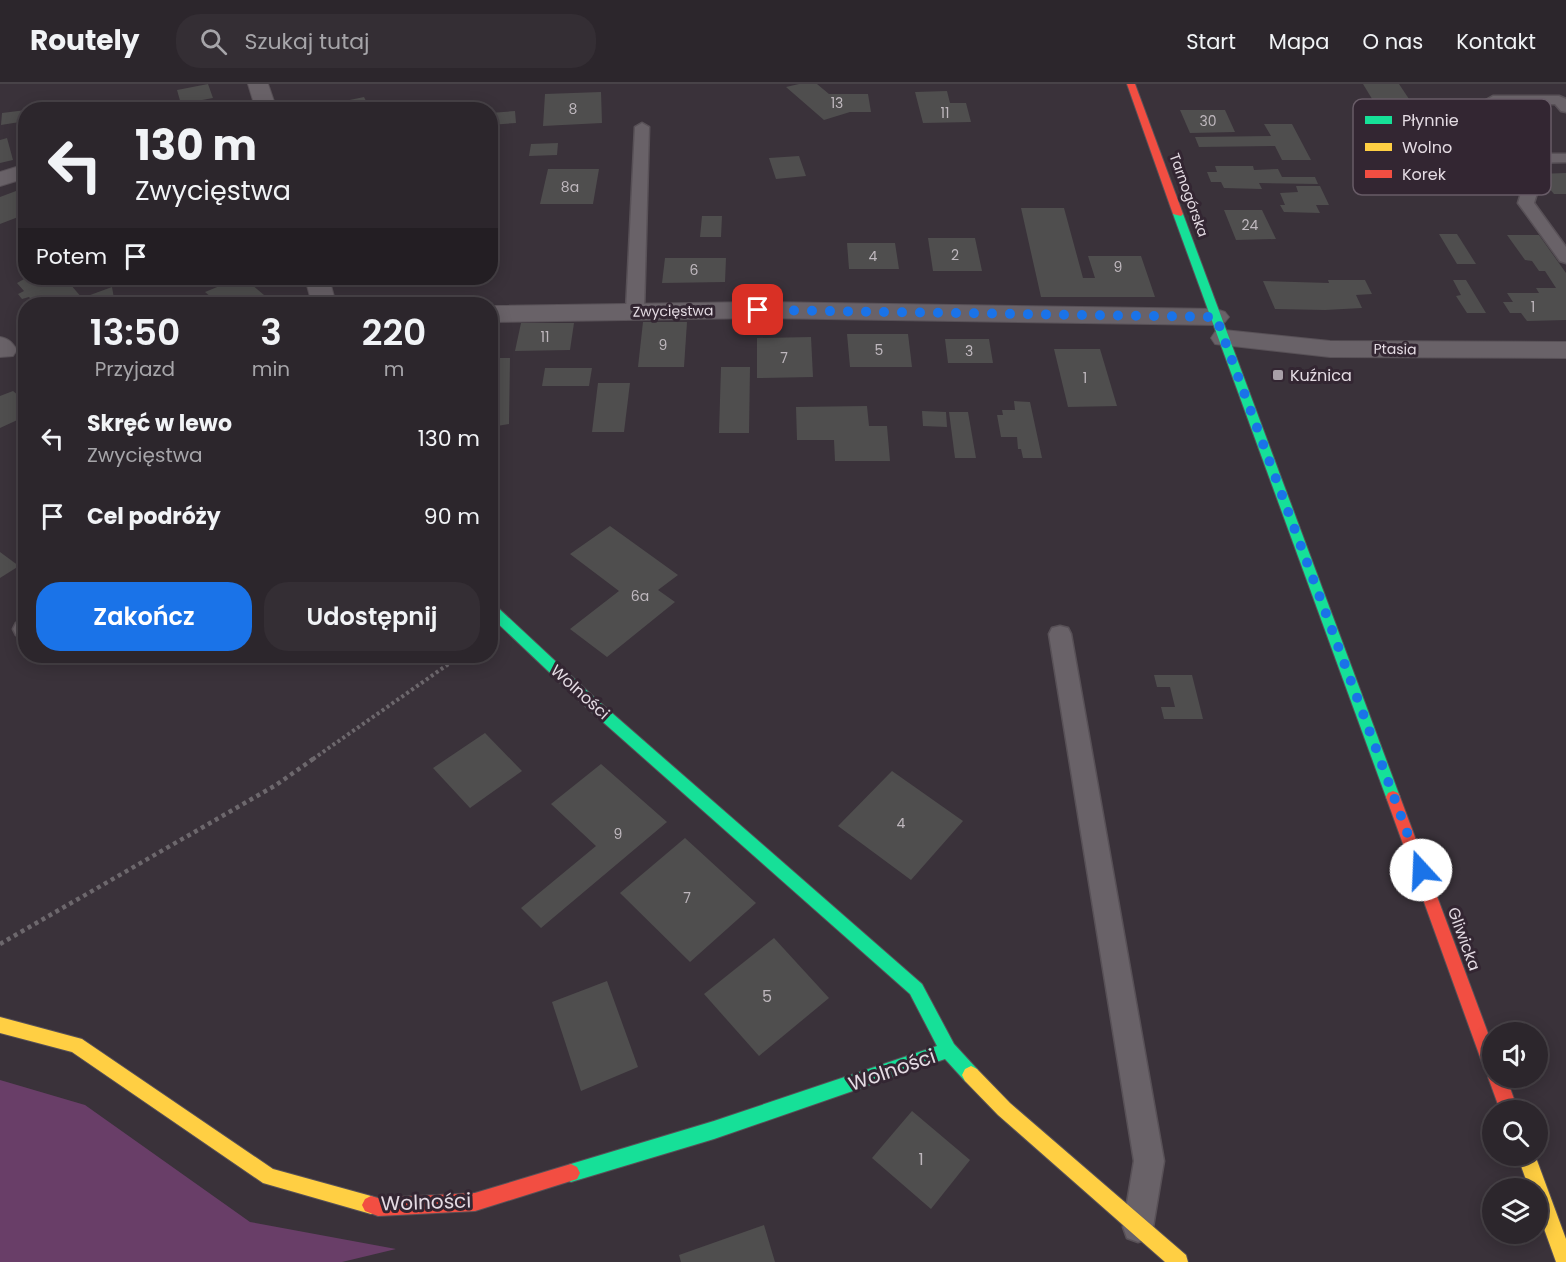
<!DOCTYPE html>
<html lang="pl">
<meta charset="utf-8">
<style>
body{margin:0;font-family:Poppins,sans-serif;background:#342e34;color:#f1f3f6;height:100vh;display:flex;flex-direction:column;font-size:22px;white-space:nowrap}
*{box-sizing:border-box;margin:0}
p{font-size:20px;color:#a6a5a9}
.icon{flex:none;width:33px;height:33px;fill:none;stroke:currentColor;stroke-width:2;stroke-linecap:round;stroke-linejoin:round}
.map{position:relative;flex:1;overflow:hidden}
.details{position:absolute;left:18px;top:213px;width:480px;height:366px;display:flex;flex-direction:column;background:#2c262c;border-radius:24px;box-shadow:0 3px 15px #0003,0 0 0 2px #484348}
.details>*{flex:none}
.banner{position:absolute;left:18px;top:18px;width:480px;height:183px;border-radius:24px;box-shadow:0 3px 15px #0003,0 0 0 2px #484348;background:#2c262c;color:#f1f3f6;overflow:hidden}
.tools{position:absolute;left:1482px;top:938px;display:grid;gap:12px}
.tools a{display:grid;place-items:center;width:66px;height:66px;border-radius:50%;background:#2c262c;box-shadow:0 3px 15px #0003,0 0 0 2px #484348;font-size:30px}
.pin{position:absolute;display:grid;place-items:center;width:51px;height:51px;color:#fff;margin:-26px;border-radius:12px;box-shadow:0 3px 9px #0006}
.me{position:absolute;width:66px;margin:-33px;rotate:340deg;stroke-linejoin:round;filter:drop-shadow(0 0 4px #0008)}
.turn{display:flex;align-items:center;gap:21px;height:126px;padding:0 18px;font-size:27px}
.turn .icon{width:78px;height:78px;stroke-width:2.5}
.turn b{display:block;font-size:42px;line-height:51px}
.then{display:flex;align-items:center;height:57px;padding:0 18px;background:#0003;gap:12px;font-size:22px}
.eta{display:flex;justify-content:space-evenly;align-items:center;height:102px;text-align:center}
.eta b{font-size:36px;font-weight:600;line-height:42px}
.cta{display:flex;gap:12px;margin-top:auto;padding:12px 18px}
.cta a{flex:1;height:69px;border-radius:24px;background:#1a73e8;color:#fff;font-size:24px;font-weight:600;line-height:69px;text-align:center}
.cta a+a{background:#342e34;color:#f1f3f6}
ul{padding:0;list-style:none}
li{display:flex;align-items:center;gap:18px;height:78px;padding:0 18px}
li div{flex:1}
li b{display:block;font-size:22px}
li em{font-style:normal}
header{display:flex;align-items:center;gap:36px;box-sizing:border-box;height:84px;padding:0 30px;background:#2c262c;border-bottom:2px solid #484348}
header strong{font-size:28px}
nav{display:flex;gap:33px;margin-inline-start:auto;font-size:21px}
.search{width:420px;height:54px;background:#342e34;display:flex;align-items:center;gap:15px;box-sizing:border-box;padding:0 21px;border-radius:24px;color:#a6a5a9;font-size:22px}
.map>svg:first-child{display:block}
</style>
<header>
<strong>Routely</strong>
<div class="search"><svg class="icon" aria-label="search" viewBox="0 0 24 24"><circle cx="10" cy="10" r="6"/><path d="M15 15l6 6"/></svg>Szukaj tutaj</div>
<nav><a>Start</a><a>Mapa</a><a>O nas</a><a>Kontakt</a></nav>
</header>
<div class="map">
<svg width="1566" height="1178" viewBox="0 0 1566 1178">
<rect width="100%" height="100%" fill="#3a323a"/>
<!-- green -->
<path fill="#693e68" d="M 0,996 L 85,1021 L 250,1138 L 396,1165 L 342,1178 L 0,1178 Z"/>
<!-- building -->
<g fill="#4f4e4e">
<path d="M 208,0 L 213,14 L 181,20 L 177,6 Z"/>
<path d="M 799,0 L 817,0 L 829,10 L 868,10 L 871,28 L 850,28 L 824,36 L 786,3 Z"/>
<path d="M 1363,0 L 1399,0 L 1417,27 L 1380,28 Z"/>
<path d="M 947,7 L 950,19 L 966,19 L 971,38 L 923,39 L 915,8 Z"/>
<path d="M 601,8 L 602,39 L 543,42 L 545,10 Z"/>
<path d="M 364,13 L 369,23 L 360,26 L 312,26 L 311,24 Z"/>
<path d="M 478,19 L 478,26 L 452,26 L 451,21 Z"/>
<path d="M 26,26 L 26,37 L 1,41 L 2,29 Z"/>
<path d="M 1180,26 L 1225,26 L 1235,48 L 1190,49 Z"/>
<path d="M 515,27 L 516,39 L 490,41 L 490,29 Z"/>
<path d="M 1264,40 L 1292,40 L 1311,76 L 1282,76 L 1275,62 L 1199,63 L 1195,53 L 1271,52 Z"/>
<path d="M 7,54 L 13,76 L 0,79 L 0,56 Z"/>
<path d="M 558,59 L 557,71 L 529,72 L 531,60 Z"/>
<path d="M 799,72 L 806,92 L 776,95 L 769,74 Z"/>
<path d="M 1215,82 L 1253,82 L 1254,86 L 1278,85 L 1282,93 L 1315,93 L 1318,100 L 1259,99 L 1262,105 L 1224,104 L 1221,98 L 1211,98 L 1207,88 L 1217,88 Z"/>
<path d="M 548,85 L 599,85 L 593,120 L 540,120 Z"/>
<path d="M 1566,89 L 1566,110 L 1554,110 L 1537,90 Z"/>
<path d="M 1296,102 L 1320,102 L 1329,121 L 1316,121 L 1320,129 L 1284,128 L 1280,121 L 1285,121 L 1280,109 L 1298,108 Z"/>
<path d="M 16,107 L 26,115 L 26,130 L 0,140 L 0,113 Z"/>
<path d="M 1021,124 L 1064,124 L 1083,194 L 1095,194 L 1088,172 L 1141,172 L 1155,213 L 1041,213 Z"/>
<path d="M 1224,126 L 1262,126 L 1276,155 L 1236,156 Z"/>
<path d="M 702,132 L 722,132 L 721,153 L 700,153 Z"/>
<path d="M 1439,150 L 1457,150 L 1476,180 L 1457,180 Z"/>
<path d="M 1507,151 L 1539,151 L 1566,189 L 1566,236 L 1527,237 L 1521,229 L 1510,229 L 1503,218 L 1513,218 L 1507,209 L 1539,209 L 1536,204 L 1556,204 L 1545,187 L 1539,187 L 1532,177 L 1525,176 Z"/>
<path d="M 928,154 L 975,154 L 982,187 L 933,187 Z"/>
<path d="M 847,159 L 895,159 L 899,185 L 849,185 Z"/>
<path d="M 665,174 L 726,174 L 725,198 L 662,199 Z"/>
<path d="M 26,194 L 65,194 L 82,214 L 112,203 L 115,220 L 35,220 L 29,213 L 22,215 L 18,210 L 24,207 L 17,199 Z"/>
<path d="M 239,194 L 244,194 L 264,211 L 243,220 L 219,220 L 205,208 Z"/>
<path d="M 346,194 L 383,194 L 349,202 Z"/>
<path d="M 1328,196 L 1365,196 L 1372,210 L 1356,211 L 1362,224 L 1325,226 L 1275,225 L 1263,197 L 1329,199 Z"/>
<path d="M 1453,196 L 1466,196 L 1486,229 L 1467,229 L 1456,212 L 1461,211 Z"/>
<path d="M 643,238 L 687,238 L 684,283 L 638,283 Z"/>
<path d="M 521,239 L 574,239 L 570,266 L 515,267 Z"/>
<path d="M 490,241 L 496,241 L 492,269 L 490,269 Z"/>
<path d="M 847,250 L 908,250 L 912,283 L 850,283 Z"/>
<path d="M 811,253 L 813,293 L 757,294 L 757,254 Z"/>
<path d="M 945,255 L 989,255 L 993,279 L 948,279 Z"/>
<path d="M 1054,265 L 1100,265 L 1117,322 L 1068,323 Z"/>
<path d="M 490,274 L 510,274 L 509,340 L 491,343 L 495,282 L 490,283 Z"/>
<path d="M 721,283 L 750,283 L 749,349 L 719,349 Z"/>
<path d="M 545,284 L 592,284 L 589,302 L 542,302 Z"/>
<path d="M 598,299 L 630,299 L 624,348 L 592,348 Z"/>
<path d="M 13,307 L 19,312 L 26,309 L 26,332 L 0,344 L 0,312 Z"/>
<path d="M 1014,317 L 1030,318 L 1042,374 L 1023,374 L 1021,365 L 1018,365 L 1017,353 L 1001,353 L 997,331 L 1003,331 L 1002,326 L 1015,326 Z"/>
<path d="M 867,322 L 869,342 L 887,342 L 890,377 L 835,377 L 834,356 L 797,356 L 796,323 Z"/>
<path d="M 922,327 L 946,328 L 947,343 L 923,342 Z"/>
<path d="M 949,328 L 968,328 L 976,374 L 955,374 Z"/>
<path d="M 610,442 L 678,491 L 658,506 L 675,518 L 607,573 L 570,545 L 619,507 L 570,470 Z"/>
<path d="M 0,468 L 19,482 L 0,494 Z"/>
<path d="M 1154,591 L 1192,591 L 1203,635 L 1164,635 L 1161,623 L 1175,623 L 1170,603 L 1157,603 Z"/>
<path d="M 485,649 L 522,687 L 470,724 L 433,684 Z"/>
<path d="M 601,680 L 667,738 L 541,844 L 521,824 L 596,762 L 551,720 Z"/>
<path d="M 892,687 L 963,737 L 911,796 L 838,742 Z"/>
<path d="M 685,754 L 756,819 L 690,878 L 620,809 Z"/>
<path d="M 774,854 L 829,914 L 759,972 L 704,910 Z"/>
<path d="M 607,897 L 638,983 L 581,1007 L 552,918 Z"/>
<path d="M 912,1027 L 970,1076 L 931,1125 L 872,1074 Z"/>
<path d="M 764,1141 L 775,1178 L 681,1178 L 679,1171 Z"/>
</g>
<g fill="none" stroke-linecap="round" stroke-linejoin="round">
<!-- lane casing -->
<g stroke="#585157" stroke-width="3">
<g id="lane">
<path d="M 1493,12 L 1559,12 L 1566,15 L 1566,28 L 1561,27 L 1555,20 L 1504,20 L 1524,47 L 1506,64 L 1511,70 L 1566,70 L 1566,78 L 1518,79 L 1538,106 L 1534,119 L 1566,163 L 1566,179 L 1560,177 L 1518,119 L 1522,106 L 1491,63 L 1509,46 L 1486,16 Z"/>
<path d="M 642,39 L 649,43 L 644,227 L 641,231 L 629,231 L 626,227 L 635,43 Z"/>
<path d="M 26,536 L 26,553 L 16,551 L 13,545 L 16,539 Z"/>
<path d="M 1060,542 L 1068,544 L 1071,550 L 1164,1077 L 1153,1143 L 1149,1154 L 1138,1158 L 1127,1154 L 1123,1143 L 1134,1077 L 1049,550 L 1052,544 Z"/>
</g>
</g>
<!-- street casing -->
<g stroke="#585157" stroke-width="2">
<g id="street">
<path d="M 248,0 L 268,0 L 277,26 L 256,26 Z"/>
<path d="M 26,80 L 26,94 L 0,102 L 0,88 Z"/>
<path d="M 305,194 L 329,194 L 336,220 L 312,220 Z"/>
<path d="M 758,218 L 1216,225 L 1225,228 L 1229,233 L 1225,238 L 1216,241 L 758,234 L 490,238 L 490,222 Z"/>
<path d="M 1224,246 L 1330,257 L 1566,258 L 1566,274 L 1330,273 L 1215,260 L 1211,254 L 1215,248 Z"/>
<path d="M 0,253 C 9,255 12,258 17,266 L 13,272 L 0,273 Z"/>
</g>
</g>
<!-- fast casing -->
<g stroke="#585157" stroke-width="2">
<g id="fast">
<path d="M 1178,127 L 1183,130 L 1400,713 L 1398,717 L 1393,719 L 1388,717 L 1386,713 L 1173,130 Z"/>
<path d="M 490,519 L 495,521 L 596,615 L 922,900 L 954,960 L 977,985 L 980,991 L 977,997 L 971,1000 L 965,997 L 945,975 L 714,1055 L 571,1098 L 565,1095 L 562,1089 L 565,1083 L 571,1080 L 714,1037 L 937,962 L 910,910 L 586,623 L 490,532 Z"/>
</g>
</g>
<!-- slow casing -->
<g stroke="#585157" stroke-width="2">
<g id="slow">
<path d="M 0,933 L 82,955 L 273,1085 L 371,1112 L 377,1115 L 380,1121 L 377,1127 L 371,1130 L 263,1099 L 72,968 L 0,949 Z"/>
<path d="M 971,982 L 977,985 L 1010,1019 L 1186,1171 L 1188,1178 L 1165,1178 L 998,1031 L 965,997 L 962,991 L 965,985 Z"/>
<path d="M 1517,1071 L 1535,1071 L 1566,1155 L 1566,1178 L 1556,1178 L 1538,1128 L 1538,1104 L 1529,1104 Z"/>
</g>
</g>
<!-- jam casing -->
<g stroke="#585157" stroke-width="2">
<g id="jam">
<path d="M 1127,0 L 1135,0 L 1183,130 L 1181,132 L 1173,130 Z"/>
<path d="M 1393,707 L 1398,709 L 1400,713 L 1492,960 L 1492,993 L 1506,993 L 1518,1026 L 1500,1026 L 1488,993 L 1490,989 L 1486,987 L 1483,981 L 1386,713 L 1388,709 Z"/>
<path d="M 571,1080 L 577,1083 L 580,1089 L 577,1095 L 475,1127 L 378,1132 L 365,1127 L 362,1121 L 365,1115 L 371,1112 L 378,1114 L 475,1109 Z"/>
</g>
</g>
<!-- path-far1 -->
<path stroke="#6d686d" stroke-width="4" stroke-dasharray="3 3" stroke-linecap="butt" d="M 313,675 L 460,572"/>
<!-- path -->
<path stroke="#6d686d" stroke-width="4.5" stroke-dasharray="4 4" stroke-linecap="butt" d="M 0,860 L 276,701 L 316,673"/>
<!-- lane -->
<use href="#lane" fill="#696268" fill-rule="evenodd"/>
<!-- street -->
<use href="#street" fill="#696268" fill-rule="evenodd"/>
<!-- fast -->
<use href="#fast" fill="#16e098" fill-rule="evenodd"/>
<!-- slow -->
<use href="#slow" fill="#ffcf43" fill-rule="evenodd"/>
<!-- jam -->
<use href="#jam" fill="#f24e42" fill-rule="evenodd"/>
</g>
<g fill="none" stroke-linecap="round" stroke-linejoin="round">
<!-- route -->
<path stroke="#1a73e8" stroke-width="10" stroke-dasharray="0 18" d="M 758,226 L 1216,233 L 1421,786"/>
</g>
<!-- markers -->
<rect fill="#a8a0a8" stroke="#332632" stroke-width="2" x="1272" y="285" width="12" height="12" rx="3"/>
<g text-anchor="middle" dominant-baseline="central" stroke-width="6" stroke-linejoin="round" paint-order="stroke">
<!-- number labels -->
<g font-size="14" fill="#bfb8be">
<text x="837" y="19">13</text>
<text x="573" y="25">8</text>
<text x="945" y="29">11</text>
<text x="1208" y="37">30</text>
<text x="570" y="103">8a</text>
<text x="1250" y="141">24</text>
<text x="955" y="171">2</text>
<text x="873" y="172">4</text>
<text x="1118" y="183">9</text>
<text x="694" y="186">6</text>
<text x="1533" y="223">1</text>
<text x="545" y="253">11</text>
<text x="663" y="261">9</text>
<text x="879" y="266">5</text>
<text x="969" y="267">3</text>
<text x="784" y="274">7</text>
<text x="1085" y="294">1</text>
<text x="640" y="512">6a</text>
<text x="901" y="739">4</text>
<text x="618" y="750">9</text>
<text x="687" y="814">7</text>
</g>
<!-- far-street labels -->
<g font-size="14" fill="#e4dbe3" stroke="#332632">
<text transform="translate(1189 111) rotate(70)">Tarnogórska</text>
<text transform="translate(673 227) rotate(-1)">Zwycięstwa</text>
<text transform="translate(1395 265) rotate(1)">Ptasia</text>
</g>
<!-- poi labels -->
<g font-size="16" fill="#e4dbe3" stroke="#332632" text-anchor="start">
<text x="1290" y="291">Kuźnica</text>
</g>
<!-- street labels -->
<g font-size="16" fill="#e4dbe3" stroke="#332632">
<text transform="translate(580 608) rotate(42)">Wolności</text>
<text transform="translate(1464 855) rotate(70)">Gliwicka</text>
</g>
<!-- near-number labels -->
<g font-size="16" fill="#bfb8be">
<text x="767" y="912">5</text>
<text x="921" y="1075">1</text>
</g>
<!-- near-street labels -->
<g font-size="20" fill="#e4dbe3" stroke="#332632">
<text transform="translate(892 986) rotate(-19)">Wolności</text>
<text transform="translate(426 1118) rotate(-2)">Wolności</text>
</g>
</g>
<!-- legend -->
<rect x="1353" y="15" width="198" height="96" rx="9" fill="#332632" stroke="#685c67" stroke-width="1.5"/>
<rect x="1365" y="32" width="27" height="8" fill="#16e098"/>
<rect x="1365" y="59" width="27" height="8" fill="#ffcf43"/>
<rect x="1365" y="86" width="27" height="8" fill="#f24e42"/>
<g font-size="16" fill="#e4dbe3">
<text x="1402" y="42">Płynnie</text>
<text x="1402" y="69">Wolno</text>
<text x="1402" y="96">Korek</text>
</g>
</svg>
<div class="tools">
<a><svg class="icon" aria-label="sound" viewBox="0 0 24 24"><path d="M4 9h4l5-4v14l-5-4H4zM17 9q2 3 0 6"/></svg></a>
<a><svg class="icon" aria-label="search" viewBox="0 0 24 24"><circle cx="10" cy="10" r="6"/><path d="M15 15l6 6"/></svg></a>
<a><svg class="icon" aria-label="layers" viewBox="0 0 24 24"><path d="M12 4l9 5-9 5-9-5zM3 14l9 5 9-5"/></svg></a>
</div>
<div class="pin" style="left:758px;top:226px;background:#d93025"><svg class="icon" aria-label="arrive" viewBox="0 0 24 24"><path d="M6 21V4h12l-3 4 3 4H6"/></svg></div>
<svg class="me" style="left:1421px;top:786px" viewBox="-20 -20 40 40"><circle r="19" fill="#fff"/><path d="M0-13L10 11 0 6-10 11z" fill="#1a73e8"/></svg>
<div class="banner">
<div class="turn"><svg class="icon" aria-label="left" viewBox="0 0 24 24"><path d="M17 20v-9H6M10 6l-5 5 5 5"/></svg><div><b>130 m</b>Zwycięstwa</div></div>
<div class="then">Potem<svg class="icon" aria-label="arrive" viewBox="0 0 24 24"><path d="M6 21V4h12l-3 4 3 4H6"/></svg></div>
</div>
<section class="details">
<div class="eta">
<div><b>13:50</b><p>Przyjazd</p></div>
<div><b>3</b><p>min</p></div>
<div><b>220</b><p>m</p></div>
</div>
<ul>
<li><svg class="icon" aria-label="left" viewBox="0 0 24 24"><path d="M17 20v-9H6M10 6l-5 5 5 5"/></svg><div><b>Skręć w lewo</b><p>Zwycięstwa</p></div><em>130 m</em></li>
<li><svg class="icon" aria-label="arrive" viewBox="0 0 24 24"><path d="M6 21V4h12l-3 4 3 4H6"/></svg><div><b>Cel podróży</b></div><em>90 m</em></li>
</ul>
<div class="cta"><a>Zakończ</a><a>Udostępnij</a></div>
</section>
</div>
